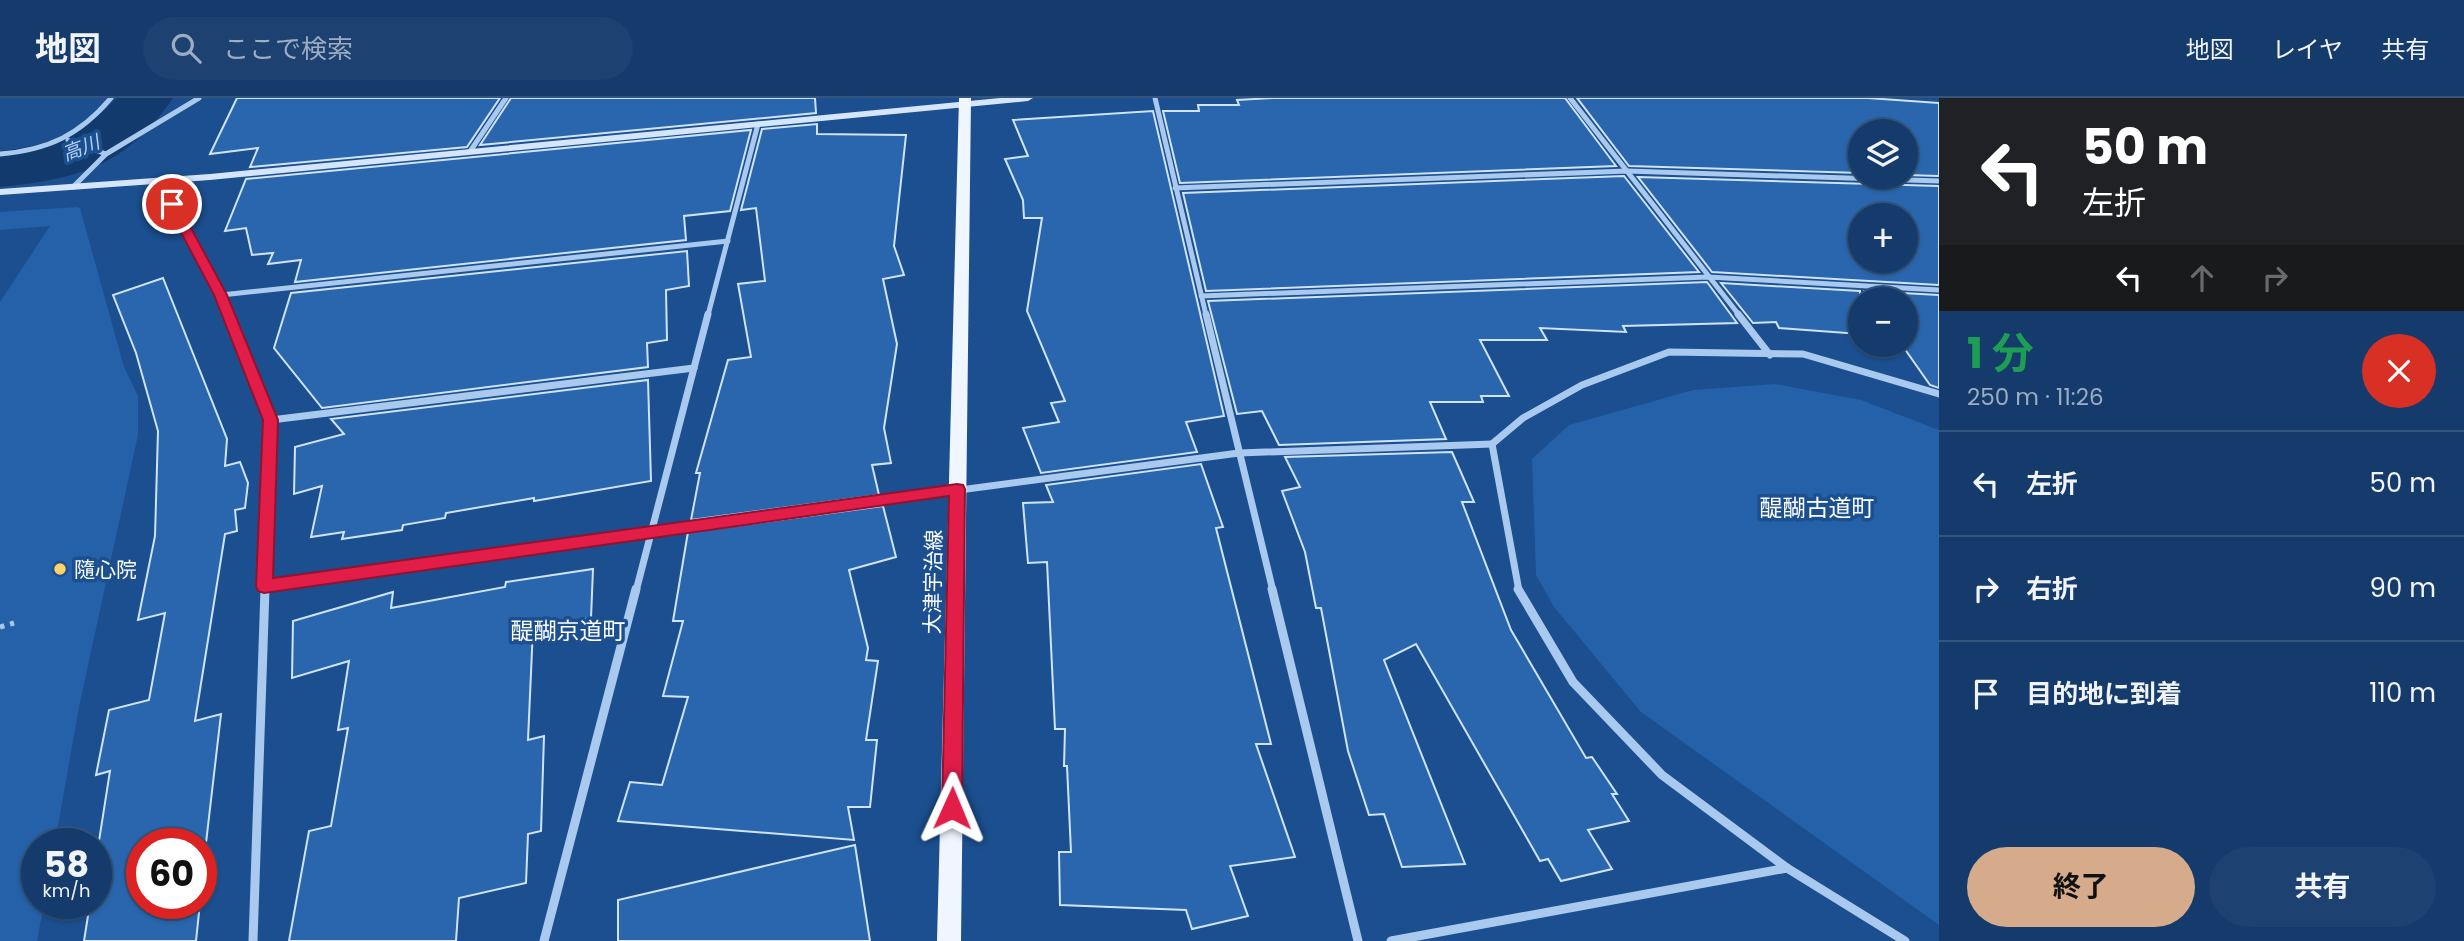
<!DOCTYPE html>
<html lang="ja">
<meta charset="utf-8">
<style>
body{margin:0;font-family:Poppins,"Noto Sans JP",sans-serif;background:#1d4271;color:#f1f3f6;height:100vh;display:flex;flex-direction:column;font-size:26px;white-space:nowrap}
*{box-sizing:border-box;margin:0}
p{font-size:23px;color:#9dadc1}
.icon{flex:none;width:38px;height:38px;fill:none;stroke:currentColor;stroke-width:2;stroke-linecap:round;stroke-linejoin:round}
.map{position:relative;flex:1;overflow:hidden}
.details{display:flex;flex-direction:column;background:#143b6b;width:525px}
.details>*{flex:none}
.top-card{background:#202124;color:#fff;overflow:hidden}
.buttons{position:absolute;left:1848px;top:21px;display:grid;gap:14px}
.buttons a{display:grid;place-items:center;width:70px;height:70px;border-radius:50%;background:#143b6b;box-shadow:0 2px 5px #0004,0 0 0 2px #33557e;font-size:35px}
.speed{position:absolute;left:21px;top:730px;display:flex;gap:14px;font-size:35px;font-weight:700;text-align:center}
.speed>*{display:grid;place-content:center;width:91px;height:91px;border-radius:50%;background:#143b6b;box-shadow:0 2px 5px #0004,0 0 0 2px #33557e;line-height:1}
.speed small{font-size:18px;font-weight:400}
.speed .limit{border:10px solid #d22;background:#fff;color:#111}
.pin{position:absolute;display:grid;place-items:center;width:60px;height:60px;color:#fff;margin:-30px;border:4px solid #fff;border-radius:50%;box-shadow:0 2px 7px #0007}
.me{position:absolute;width:77px;margin:-38px;rotate:1deg;stroke-linejoin:round;filter:drop-shadow(0 0 5px #0008)}
.turn{display:flex;align-items:center;gap:24px;height:147px;padding:0 28px;font-size:32px}
.turn .icon{width:91px;height:91px;stroke-width:2.5}
.turn b{display:block;font-size:49px;line-height:60px}
.lanes{display:flex;align-items:center;height:66px;padding:0 28px;background:#0003;justify-content:center;gap:35px;direction:ltr}
.lanes .off{opacity:.35}
.round{display:grid;place-items:center;flex:none;width:74px;height:74px;border-radius:37px;background:#1d4271}
.head{display:flex;align-items:center;justify-content:space-between;height:119px;padding:0 28px}
h1{font-size:42px;font-weight:700;line-height:52px;color:#1e9e55}
.primary-button{display:flex;gap:14px;margin-top:auto;padding:14px 28px}
.primary-button a{flex:1;height:80px;border-radius:42px;background:#d6ab8b;color:#111;font-size:28px;font-weight:700;line-height:80px;text-align:center}
.primary-button a+a{background:#1d4271;color:#f1f3f6}
ul{padding:0;list-style:none}
li{display:flex;align-items:center;gap:21px;height:105px;padding:0 28px;border-top:2px solid #33557e}
li div{flex:1}
li b{display:block;font-size:26px}
li em{font-style:normal}
header{display:flex;align-items:center;gap:42px;box-sizing:border-box;height:98px;padding:0 35px;background:#143b6b;border-bottom:2px solid #33557e}
header strong{font-size:33px}
nav{display:flex;gap:38px;margin-inline-start:auto;font-size:24px}
.search{width:490px;height:63px;background:#1d4271;display:flex;align-items:center;gap:18px;box-sizing:border-box;padding:0 24px;border-radius:38px;color:#9dadc1;font-size:26px}
main{display:flex;flex:1;min-height:0}
.map>svg:first-child{display:block}
</style>
<header>
<strong>地図</strong>
<div class="search"><svg class="icon" aria-label="search" viewBox="0 0 24 24"><circle cx="10" cy="10" r="6"/><path d="M15 15l6 6"/></svg>ここで検索</div>
<nav><a>地図</a><a>レイヤ</a><a>共有</a></nav>
</header>
<main>
<div class="map">
<svg width="1939" height="843" viewBox="0 0 1939 843">
<rect width="100%" height="100%" fill="#1b4f8f"/>
<!-- green -->
<g fill="#2461a8">
<path d="M 77,109 L 80,110 L 124,269 L 138,298 L 138,337 L 79,609 L 55,745 L 37,746 L 37,805 L 44,805 L 37,843 L 0,843 L 0,204 L 50,128 L 0,132 L 0,114 Z"/>
<path d="M 1775,286 L 1861,302 L 1939,332 L 1939,827 L 1641,614 L 1554,509 L 1536,477 L 1532,361 L 1569,327 L 1693,292 Z"/>
</g>
<g fill="none" stroke-linecap="round" stroke-linejoin="round">
<!-- river -->
<path fill="#123a6d" fill-rule="evenodd" d="M 116,0 L 173,0 C 126,68 79,81 0,89 L 0,53 C 45,48 86,36 116,0 Z"/>
</g>
<!-- building -->
<g fill="#2a66ad" stroke="#cfe3fa" stroke-width="2" fill-rule="evenodd">
<path d="M 237,0 L 500,0 L 467,49 L 250,69 L 258,50 L 210,56 Z"/>
<path d="M 511,0 L 815,0 L 816,15 L 480,47 Z"/>
<path d="M 1273,0 L 1565,0 L 1616,68 L 1180,85 L 1163,13 L 1199,13 L 1198,7 L 1239,7 L 1237,2 Z"/>
<path d="M 1577,0 L 1868,0 L 1939,5 L 1939,78 L 1906,77 L 1906,33 L 1860,33 L 1860,75 L 1629,68 Z"/>
<path d="M 1153,13 L 1224,318 L 1186,324 L 1197,354 L 1041,375 L 1023,330 L 1059,324 L 1051,305 L 1065,303 L 1027,213 L 1042,120 L 1024,120 L 1023,102 L 1005,61 L 1028,58 L 1013,22 Z"/>
<path d="M 817,26 L 817,36 L 906,37 L 894,148 L 904,177 L 883,181 L 897,246 L 884,330 L 891,365 L 872,367 L 879,397 L 691,422 L 700,375 L 696,375 L 728,262 L 751,259 L 738,186 L 765,183 L 756,110 L 741,112 L 762,31 Z"/>
<path d="M 751,32 L 730,113 L 684,118 L 686,142 L 295,184 L 301,162 L 268,166 L 273,155 L 252,157 L 246,130 L 225,133 L 246,81 Z"/>
<path d="M 1624,78 L 1699,174 L 1206,193 L 1183,95 Z"/>
<path d="M 1638,79 L 1939,88 L 1939,187 L 1712,174 ZM 1860,117 L 1906,117 L 1906,163 L 1860,163 Z"/>
<path d="M 687,153 L 689,188 L 666,192 L 667,242 L 647,245 L 648,269 L 322,310 L 274,250 L 291,195 Z"/>
<path d="M 163,180 L 227,341 L 225,368 L 240,364 L 248,385 L 245,410 L 235,412 L 237,433 L 225,436 L 195,623 L 221,616 L 201,788 L 201,746 L 142,746 L 142,805 L 200,805 L 196,843 L 84,843 L 90,805 L 96,805 L 96,762 L 110,673 L 96,677 L 109,612 L 149,602 L 165,515 L 138,522 L 155,438 L 158,333 L 136,255 L 113,197 Z"/>
<path d="M 1707,184 L 1737,225 L 1623,228 L 1626,234 L 1540,230 L 1547,242 L 1480,242 L 1509,298 L 1481,298 L 1483,304 L 1430,304 L 1446,341 L 1279,347 L 1262,313 L 1237,316 L 1208,203 Z"/>
<path d="M 1721,185 L 1860,193 L 1860,236 L 1779,230 L 1776,224 L 1753,225 Z"/>
<path d="M 1865,193 L 1939,197 L 1939,290 L 1930,287 L 1902,247 L 1906,247 L 1906,201 L 1871,201 Z"/>
<path d="M 648,282 L 651,383 L 534,403 L 534,400 L 446,415 L 445,420 L 403,427 L 402,432 L 342,441 L 344,434 L 311,439 L 322,388 L 294,396 L 295,349 L 344,336 L 331,321 Z"/>
<path d="M 1452,354 L 1474,404 L 1462,404 L 1511,532 L 1586,660 L 1592,659 L 1617,696 L 1612,696 L 1629,723 L 1588,732 L 1612,771 L 1561,783 L 1548,761 L 1540,763 L 1416,546 L 1384,562 L 1465,766 L 1402,769 L 1384,716 L 1369,717 L 1348,653 L 1321,510 L 1316,510 L 1305,454 L 1282,393 L 1300,389 L 1285,359 Z"/>
<path d="M 1201,366 L 1223,429 L 1216,430 L 1271,646 L 1256,646 L 1295,759 L 1230,768 L 1248,818 L 1192,831 L 1186,812 L 1060,807 L 1059,754 L 1071,754 L 1067,668 L 1064,668 L 1065,631 L 1055,631 L 1047,464 L 1028,465 L 1023,405 L 1053,404 L 1046,387 Z"/>
<path d="M 883,408 L 896,459 L 849,472 L 868,550 L 866,562 L 878,563 L 866,642 L 877,642 L 870,709 L 848,709 L 854,742 L 618,723 L 630,684 L 662,687 L 688,599 L 663,598 L 683,523 L 673,523 L 688,434 Z"/>
<path d="M 593,471 L 591,520 L 533,530 L 528,642 L 544,638 L 541,733 L 528,736 L 526,785 L 459,800 L 456,843 L 289,843 L 309,733 L 331,728 L 348,630 L 338,632 L 349,563 L 292,580 L 293,523 L 393,494 L 391,510 L 505,489 L 506,484 Z"/>
<path d="M 855,747 L 870,843 L 618,843 L 618,802 Z"/>
</g>
<g fill="none" stroke-linecap="round" stroke-linejoin="round">
<!-- path -->
<path stroke="#a9c9ee" stroke-width="5" stroke-dasharray="4.5 6" stroke-linecap="butt" d="M 0,529 L 14,525"/>
<!-- street-far2 -->
<g stroke="#a9c9ee" stroke-width="5">
<path d="M 1155,0 L 1206,217"/>
<path d="M 1570,0 L 1739,217"/>
<path d="M 68,42 L 106,56"/>
<path d="M 471,52 L 506,0"/>
<path d="M 0,56 C 48,52 80,37 111,0"/>
<path d="M 160,83 L 229,217"/>
<path d="M 73,89 L 106,56 L 199,0"/>
<path d="M 1175,90 L 1627,73 L 1939,83"/>
<path d="M 221,197 L 728,143"/>
<path d="M 1201,198 L 1708,179 L 1939,192"/>
<path d="M 708,217 L 758,26"/>
</g>
<!-- street-far1 -->
<g stroke="#a9c9ee" stroke-width="7">
<path d="M 228,216 L 271,322 L 265,493"/>
<path d="M 1206,216 L 1273,493"/>
<path d="M 1738,216 L 1770,257"/>
<path d="M 271,322 L 694,270"/>
<path d="M 264,488 L 651,433 L 1239,355 L 1492,346"/>
<path d="M 636,493 L 708,216"/>
<path d="M 1519,493 L 1492,346 L 1523,320 L 1582,287 L 1669,254 L 1803,256 L 1939,296"/>
</g>
<!-- street -->
<g stroke="#a9c9ee" stroke-width="9">
<path d="M 1272,491 L 1358,843"/>
<path d="M 1518,491 L 1573,584 L 1662,677 L 1787,770 L 1905,843"/>
<path d="M 253,843 L 265,491"/>
<path d="M 544,843 L 636,491"/>
<path d="M 1391,843 L 1787,770"/>
</g>
<!-- secondary -->
<path fill="#d6e6fa" fill-rule="evenodd" d="M 1000,0 L 1033,0 L 1028,3 L 210,82 L 0,97 L 0,91 L 210,76 Z"/>
<!-- primary -->
<path fill="#f0f6ff" fill-rule="evenodd" d="M 959,0 L 971,0 L 961,843 L 937,843 Z"/>
</g>
<!-- route -->
<path fill="#e11d48" stroke="#92132f" stroke-width="2" d="M 172,102 L 178,106 L 227,197 L 278,322 L 273,480 L 957,386 L 963,387 L 965,391 L 962,710 L 959,717 L 952,719 L 945,717 L 942,710 L 949,398 L 264,495 L 258,493 L 256,488 L 263,322 L 214,197 L 166,106 Z"/>
<!-- markers -->
<circle fill="#ffd166" stroke="#1b4f8f" stroke-width="2.5" cx="60" cy="471" r="7"/>
<g text-anchor="middle" dominant-baseline="central" stroke-width="7" stroke-linejoin="round" paint-order="stroke">
<!-- far-water labels -->
<g font-size="19" font-style="italic" fill="#b5d3f5" stroke="#1b4f8f">
<text transform="translate(81 50) rotate(-21)">高川</text>
</g>
<!-- poi labels -->
<g font-size="21" fill="#fff" stroke="#1b4f8f" text-anchor="start">
<text x="74" y="471">隨心院</text>
</g>
<!-- street labels -->
<g font-size="21" fill="#fff" stroke="#1b4f8f">
<text transform="translate(933 484) rotate(-89)">大津宇治線</text>
</g>
<!-- neighbourhood labels -->
<g font-size="23" fill="#fff" stroke="#1b4f8f">
<text x="1817" y="410">醍醐古道町</text>
<text x="568" y="533">醍醐京道町</text>
</g>
</g>
</svg>
<div class="buttons">
<a><svg class="icon" aria-label="layers" viewBox="0 0 24 24"><path d="M12 4l9 5-9 5-9-5zM3 14l9 5 9-5"/></svg></a>
<a>+</a>
<a>−</a>
</div>
<div class="speed"><div>58<small>km/h</small></div><div class="limit">60</div></div>
<div class="pin" style="left:172px;top:106px;background:#d93025"><svg class="icon" aria-label="arrive" viewBox="0 0 24 24"><path d="M6 21V4h12l-3 4 3 4H6"/></svg></div>
<svg class="me" style="left:952px;top:710px" viewBox="-20 -20 40 40"><path d="M0-17L14 15 0 8-14 15z" fill="#e11d48" stroke="#fff" stroke-width="4"/></svg>
</div>
<section class="details">
<div class="top-card">
<div class="turn"><svg class="icon" aria-label="left" viewBox="0 0 24 24"><path d="M17 20v-9H6M10 6l-5 5 5 5"/></svg><div><b>50 m</b>左折</div></div>
<div class="lanes"><svg class="icon" aria-label="left" viewBox="0 0 24 24"><path d="M17 20v-9H6M10 6l-5 5 5 5"/></svg><svg class="icon off" aria-label="ahead" viewBox="0 0 24 24"><path d="M12 20V5M6 11l6-6 6 6"/></svg><svg class="icon off" aria-label="right" viewBox="0 0 24 24"><path d="M7 20v-9h11M14 6l5 5-5 5"/></svg></div>
</div>
<div class="head"><div><h1>1 分</h1><p>250 m · 11:26</p></div><a class="round" style="background:#d93025;color:#fff"><svg class="icon" aria-label="close" viewBox="0 0 24 24"><path d="M6 6l12 12M18 6L6 18"/></svg></a></div>
<ul>
<li><svg class="icon" aria-label="left" viewBox="0 0 24 24"><path d="M17 20v-9H6M10 6l-5 5 5 5"/></svg><div><b>左折</b></div><em>50 m</em></li>
<li><svg class="icon" aria-label="right" viewBox="0 0 24 24"><path d="M7 20v-9h11M14 6l5 5-5 5"/></svg><div><b>右折</b></div><em>90 m</em></li>
<li><svg class="icon" aria-label="arrive" viewBox="0 0 24 24"><path d="M6 21V4h12l-3 4 3 4H6"/></svg><div><b>目的地に到着</b></div><em>110 m</em></li>
</ul>
<div class="primary-button"><a>終了</a><a>共有</a></div>
</section>
</main>
